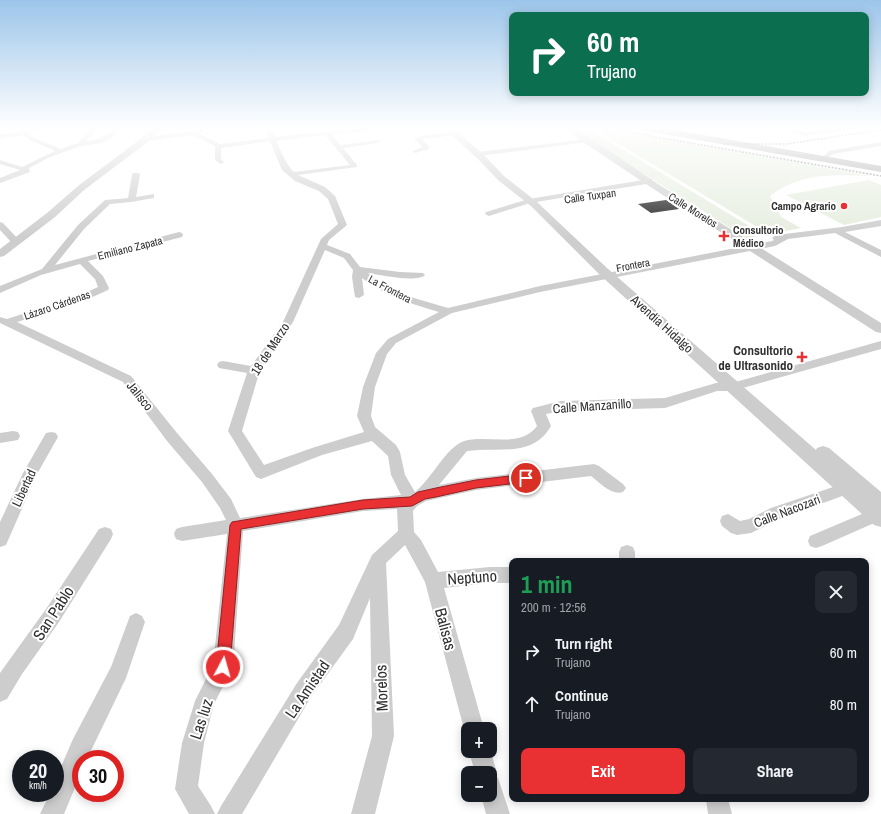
<!DOCTYPE html>
<meta charset="utf-8">
<style>
body{margin:0;font-family:"Archivo Narrow",sans-serif;background:#242831;color:#f1f3f6;height:100vh;display:flex;flex-direction:column;font-size:15px;white-space:nowrap}
*{box-sizing:border-box;margin:0}
p{font-size:13px;color:#9ea1a6}
.icon{flex:none;width:22px;height:22px;fill:none;stroke:currentColor;stroke-width:2;stroke-linecap:round;stroke-linejoin:round}
.map{position:relative;flex:1;overflow:hidden}
.details{position:absolute;left:509px;top:558px;width:360px;height:244px;display:flex;flex-direction:column;background:#171b24;border-radius:8px;box-shadow:0 2px 10px #0003}
.details>*{flex:none}
.guide{position:absolute;left:509px;top:12px;width:360px;height:84px;border-radius:8px;box-shadow:0 2px 10px #0003;background:#0b6e4f;color:#fff;overflow:hidden}
.fabs{position:absolute;left:461px;top:722px;display:grid;gap:8px}
.fabs a{display:grid;place-items:center;width:36px;height:36px;border-radius:8px;background:#171b24;box-shadow:0 2px 10px #0003;font-size:20px}
.speed{position:absolute;left:12px;top:750px;display:flex;gap:8px;font-size:20px;font-weight:700;text-align:center}
.speed>*{display:grid;place-content:center;width:52px;height:52px;border-radius:50%;background:#171b24;box-shadow:0 2px 10px #0003;line-height:1}
.speed small{font-size:10px;font-weight:400}
.speed .limit{border:6px solid #d22;background:#fff;color:#111}
.pin{position:absolute;display:grid;place-items:center;width:34px;height:34px;color:#fff;margin:-17px;border:2px solid #fff;border-radius:50%;box-shadow:0 1px 4px #0007}
.me{position:absolute;width:44px;margin:-22px;rotate:6deg;stroke-linejoin:round;filter:drop-shadow(0 0 3px #0008)}
.turn{display:flex;align-items:center;gap:14px;height:84px;padding:0 12px;font-size:18px}
.turn .icon{width:52px;height:52px;stroke-width:2.5}
.turn b{display:block;font-size:28px;line-height:34px}
.round{display:grid;place-items:center;flex:none;width:42px;height:42px;border-radius:8px;background:#242831}
.summary{display:flex;align-items:center;justify-content:space-between;height:68px;padding:0 12px}
h1{font-size:24px;font-weight:800;line-height:30px;color:#1e9e55}
.action{display:flex;gap:8px;margin-top:auto;padding:8px 12px}
.action a{flex:1;height:46px;border-radius:8px;background:#e93033;color:#fff;font-size:16px;font-weight:800;line-height:46px;text-align:center}
.action a+a{background:#242831;color:#f1f3f6}
ul{padding:0;list-style:none}
li{display:flex;align-items:center;gap:12px;height:52px;padding:0 12px}
li div{flex:1}
li b{display:block;font-size:15px}
li em{font-style:normal}
.map>svg:first-child{display:block}
</style>
<div class="map">
<svg width="881" height="814" viewBox="0 0 881 814">
<rect width="100%" height="100%" fill="#fff"/>
<!-- green -->
<g fill="#e5edde">
<path d="M 573,126 L 584,126 L 764,235 L 746,238 L 585,137 Z"/>
<path d="M 610,129 L 871,176 C 832,175 802,172 770,196 L 781,217 L 801,228 L 769,234 L 597,131 Z"/>
<path d="M 869,180 L 881,185 L 881,217 L 844,225 L 786,195 Z"/>
</g>
<!-- building -->
<path fill="#171717" d="M 666,200 L 679,209 L 651,213 L 638,204 Z"/>
<g fill="none" stroke-linecap="round" stroke-linejoin="round">
<!-- minor -->
<g fill="#cdcdcd" fill-rule="evenodd">
<path d="M 15,126 L 22,126 L 26,130 L 40,126 L 49,126 L 29,133 L 32,137 L 61,149 L 78,143 L 89,131 L 87,126 L 93,126 L 95,131 L 86,141 C 100,140 106,136 116,126 L 123,126 L 110,139 L 102,143 L 81,146 L 50,157 L 29,168 L 30,172 L 0,183 L 0,178 L 20,170 L 0,164 L 0,160 L 22,167 L 55,151 L 28,139 L 23,135 L 0,139 L 0,135 L 20,131 Z"/>
<path d="M 207,126 L 217,126 L 198,133 L 220,144 L 269,138 L 265,126 L 271,126 L 275,137 L 384,126 L 366,132 L 332,134 L 340,145 L 380,140 L 381,141 L 378,143 L 343,148 L 357,165 L 357,167 L 298,175 L 325,187 L 335,196 L 347,225 L 329,240 L 327,245 L 350,254 L 360,267 L 400,272 L 423,273 L 425,275 C 417,283 380,275 368,273 L 378,281 L 414,298 L 448,308 L 540,286 L 772,241 L 774,240 L 772,238 L 776,235 L 842,227 L 881,220 L 881,226 L 845,232 L 881,250 L 881,257 L 835,233 L 788,239 L 775,246 L 540,292 L 452,313 L 396,343 L 387,354 L 375,387 L 371,416 L 375,427 L 396,445 L 400,452 L 405,475 L 415,492 C 431,480 446,447 464,441 C 487,434 520,449 537,426 L 531,411 L 533,408 L 561,401 L 665,398 L 716,383 L 732,383 L 881,341 L 881,349 L 732,391 L 717,391 L 665,408 L 561,411 L 546,414 L 551,426 C 532,459 497,446 467,451 L 439,485 L 476,478 L 594,464 L 599,466 L 623,484 L 626,488 L 623,492 C 612,496 600,483 591,476 L 476,490 L 426,501 L 417,506 L 413,511 L 414,532 L 421,540 L 438,572 L 490,567 L 512,567 L 512,583 L 490,583 L 444,588 L 484,729 L 468,729 L 468,737 L 464,729 L 425,582 L 405,545 L 386,563 L 394,736 L 375,814 L 351,814 L 372,736 L 370,598 L 353,639 L 311,697 L 242,814 L 217,814 L 221,806 L 297,683 L 339,625 L 372,555 L 398,531 L 397,509 L 363,511 L 243,531 L 233,667 L 214,704 L 204,743 L 198,786 L 211,806 L 215,814 L 189,814 L 175,789 L 182,743 L 195,701 L 213,665 L 227,534 L 182,541 L 176,539 L 174,534 L 176,529 L 182,527 L 226,520 L 220,508 L 202,482 L 167,441 L 123,382 L 0,323 L 0,317 L 7,319 L 78,296 L 98,287 L 95,279 L 80,264 L 41,275 L 0,293 L 0,286 L 42,269 L 78,225 L 105,200 L 128,198 L 132,175 L 133,173 L 139,173 L 140,175 L 136,197 L 154,194 L 154,198 L 131,202 L 110,204 L 84,229 L 55,265 L 179,232 L 182,233 L 183,235 L 182,237 L 88,261 L 103,276 L 109,288 L 108,290 L 86,300 L 17,322 L 131,376 L 177,433 L 212,474 L 231,499 L 240,518 L 363,499 L 401,495 L 391,475 L 388,456 L 372,441 L 322,455 L 261,479 L 256,477 L 228,431 L 247,373 L 219,368 L 217,365 L 219,362 L 223,361 L 251,366 L 283,322 L 321,239 L 338,224 L 328,199 L 319,191 L 295,181 L 282,170 L 270,141 L 221,148 L 221,159 L 224,162 L 221,164 L 215,160 L 215,146 L 192,135 L 146,141 L 143,139 L 146,137 L 192,131 ZM 325,135 L 350,165 L 294,172 C 286,165 281,150 276,141 ZM 325,250 L 344,258 L 353,270 L 352,277 L 355,297 L 359,298 L 364,295 L 362,278 C 384,296 412,304 439,312 L 388,339 L 376,353 L 363,387 L 357,416 L 364,432 L 312,448 L 264,465 L 242,431 L 260,370 L 293,322 Z"/>
<path d="M 677,126 L 688,126 L 668,132 L 665,130 Z"/>
<path d="M 779,126 L 788,126 L 805,132 L 851,126 L 869,126 L 805,136 Z"/>
<path d="M 454,132 L 457,134 L 456,135 L 422,139 L 429,147 L 429,149 L 415,153 L 412,151 L 422,147 L 415,139 L 415,137 Z"/>
<path d="M 587,139 L 589,140 L 589,142 L 478,156 L 475,154 L 478,152 Z"/>
<path d="M 881,142 L 881,146 L 833,154 L 824,161 L 821,159 L 829,151 Z"/>
<path d="M 649,179 L 652,179 L 652,183 L 530,203 L 489,216 L 485,214 L 486,212 L 529,199 Z"/>
<path d="M 0,222 L 3,223 L 19,240 L 20,242 L 19,244 L 13,244 L 0,230 Z"/>
<path d="M 13,431 L 18,432 L 20,436 L 18,440 L 0,443 L 0,433 Z"/>
<path d="M 51,432 L 56,433 L 58,437 L 37,474 L 6,545 L 0,547 L 0,522 L 23,473 L 46,433 Z"/>
<path d="M 848,482 L 853,484 L 856,488 L 853,492 L 780,519 L 751,533 L 737,535 L 731,533 L 722,526 L 720,521 L 722,516 L 728,514 L 740,521 L 749,519 L 771,508 Z"/>
<path d="M 876,508 L 881,510 L 881,520 L 822,546 L 816,548 L 810,546 L 808,541 L 810,536 Z"/>
<path d="M 105,527 L 111,529 L 113,534 L 111,539 L 59,622 L 22,674 L 7,699 L 0,702 L 0,673 L 46,609 L 99,529 Z"/>
<path d="M 627,545 L 633,547 L 635,552 L 635,561 L 619,561 L 619,552 L 621,547 Z"/>
<path d="M 136,613 L 142,616 L 145,622 L 126,678 L 87,759 L 81,759 L 81,773 L 64,814 L 40,814 L 50,793 L 55,793 L 55,781 L 73,739 L 111,667 L 130,616 Z"/>
<path d="M 490,749 L 497,773 L 495,777 L 498,778 L 510,814 L 486,814 L 481,795 L 490,795 L 490,773 L 475,773 L 469,751 L 490,751 Z"/>
<path d="M 706,799 L 728,799 L 732,814 L 708,814 Z"/>
</g>
<!-- tertiary -->
<g fill="#cdcdcd" fill-rule="evenodd">
<path d="M 155,126 L 164,126 L 149,141 L 84,190 L 55,217 L 4,256 L 0,257 L 0,249 L 47,213 L 78,186 L 143,137 Z"/>
<path d="M 442,126 L 451,126 L 485,156 L 504,176 L 537,202 L 607,268 L 816,450 L 817,448 L 823,446 L 829,448 L 881,492 L 881,527 L 874,525 L 599,274 L 531,206 L 498,180 L 479,160 Z"/>
<path d="M 564,126 L 573,126 L 658,184 L 881,323 L 881,333 L 876,332 L 652,188 L 580,140 Z"/>
</g>
<!-- primary -->
<path fill="#a8a8a8" fill-rule="evenodd" d="M 630,126 L 652,126 L 881,166 L 881,172 L 635,129 Z"/>
<!-- rail -->
<g stroke="#858585" stroke-width="1.5" stroke-dasharray="2 1.5" stroke-linecap="butt">
<path d="M 608,126 L 656,137 L 881,176"/>
<path d="M 723,144 L 786,144 L 881,130"/>
</g>
</g>
<!-- sky -->
<linearGradient id="sky" x2="0" y2="1"><stop stop-color="#9cc5ea"/><stop offset="0.53" stop-color="#fff"/><stop offset="1" stop-color="#fff" stop-opacity="0"/></linearGradient>
<rect width="881" height="240" fill="url(#sky)"/>
<!-- route -->
<path fill="#e93033" stroke="#971f21" d="M 526,474 L 530,475 L 531,478 L 530,481 L 526,482 L 476,488 L 436,497 L 425,499 L 412,506 L 363,509 L 241,529 L 230,667 L 228,672 L 223,674 L 218,672 L 216,667 L 230,525 L 232,522 L 363,500 L 410,497 L 418,492 L 436,488 L 476,480 Z"/>
<!-- markers -->
<g fill="#e93033" stroke="#fff" stroke-width="1.5">
<circle cx="844" cy="206" r="4"/>
<path d="M722 230h4v4h4v4h-4v4h-4v-4h-4v-4h4z"/>
<path d="M800 351h4v4h4v4h-4v4h-4v-4h-4v-4h4z"/>
</g>
<g text-anchor="middle" dominant-baseline="central" stroke-width="4" stroke-linejoin="round" paint-order="stroke">
<!-- far-street labels -->
<g font-size="11" fill="#303030" stroke="#fff">
<text transform="translate(590 196) rotate(-8)">Calle Tuxpan</text>
<text transform="translate(693 210) rotate(32)">Calle Morelos</text>
<text transform="translate(130 248) rotate(-14)">Emiliano Zapata</text>
<text transform="translate(633 265) rotate(-11)">Frontera</text>
<text transform="translate(390 289) rotate(28)">La Frontera</text>
<text transform="translate(57 305) rotate(-19)">Lázaro Cárdenas</text>
</g>
<!-- far-poi labels -->
<g font-size="11" font-weight="bold" fill="#303030" stroke="#fff" text-anchor="end">
<text x="836" y="206">Campo Agrario</text>
<text x="733" y="230" text-anchor="start">Consultorio<tspan x="733" dy="13">Médico</tspan></text>
</g>
<!-- street labels -->
<g font-size="13" fill="#303030" stroke="#fff">
<text transform="translate(662 324) rotate(42)">Avendia Hidalgo</text>
<text transform="translate(270 349) rotate(-57)">18 de Marzo</text>
<text transform="translate(140 396) rotate(51)">Jalisco</text>
<text transform="translate(592 406) rotate(-4)">Calle Manzanillo</text>
<text transform="translate(24 488) rotate(-65)">Libertad</text>
<text transform="translate(787 511) rotate(-21)">Calle Nacozari</text>
</g>
<!-- poi labels -->
<g font-size="13" font-weight="bold" fill="#303030" stroke="#fff" text-anchor="end">
<text x="793" y="350">Consultorio<tspan x="793" dy="15">de Ultrasonido</tspan></text>
</g>
<!-- near-street labels -->
<g font-size="16" fill="#303030" stroke="#fff">
<text transform="translate(472 577) rotate(-4)">Neptuno</text>
<text transform="translate(53 613) rotate(-57)">San Pablo</text>
<text transform="translate(446 629) rotate(75)">Balisas</text>
<text transform="translate(381 688) rotate(-92)">Morelos</text>
<text transform="translate(307 689) rotate(-56)">La Amistad</text>
<text transform="translate(201 719) rotate(-72)">Las luz</text>
</g>
</g>
</svg>
<div class="fabs">
<a>+</a>
<a>−</a>
</div>
<div class="speed"><div>20<small>km/h</small></div><div class="limit">30</div></div>
<div class="pin" style="left:526px;top:478px;background:#d93025"><svg class="icon" aria-label="arrive" viewBox="0 0 24 24"><path d="M6 21V4h12l-3 4 3 4H6"/></svg></div>
<svg class="me" style="left:223px;top:667px" viewBox="-20 -20 40 40"><circle r="17" fill="#e93033" stroke="#fff" stroke-width="3"/><path d="M0-11L8 9 0 5-8 9z" fill="#fff"/></svg>
<div class="guide">
<div class="turn"><svg class="icon" aria-label="right" viewBox="0 0 24 24"><path d="M7 20v-9h11M14 6l5 5-5 5"/></svg><div><b>60 m</b>Trujano</div></div>
</div>
<section class="details">
<div class="summary"><div><h1>1 min</h1><p>200 m · 12:56</p></div><a class="round"><svg class="icon" aria-label="close" viewBox="0 0 24 24"><path d="M6 6l12 12M18 6L6 18"/></svg></a></div>
<ul>
<li><svg class="icon" aria-label="right" viewBox="0 0 24 24"><path d="M7 20v-9h11M14 6l5 5-5 5"/></svg><div><b>Turn right</b><p>Trujano</p></div><em>60 m</em></li>
<li><svg class="icon" aria-label="ahead" viewBox="0 0 24 24"><path d="M12 20V5M6 11l6-6 6 6"/></svg><div><b>Continue</b><p>Trujano</p></div><em>80 m</em></li>
</ul>
<div class="action"><a>Exit</a><a>Share</a></div>
</section>
</div>
